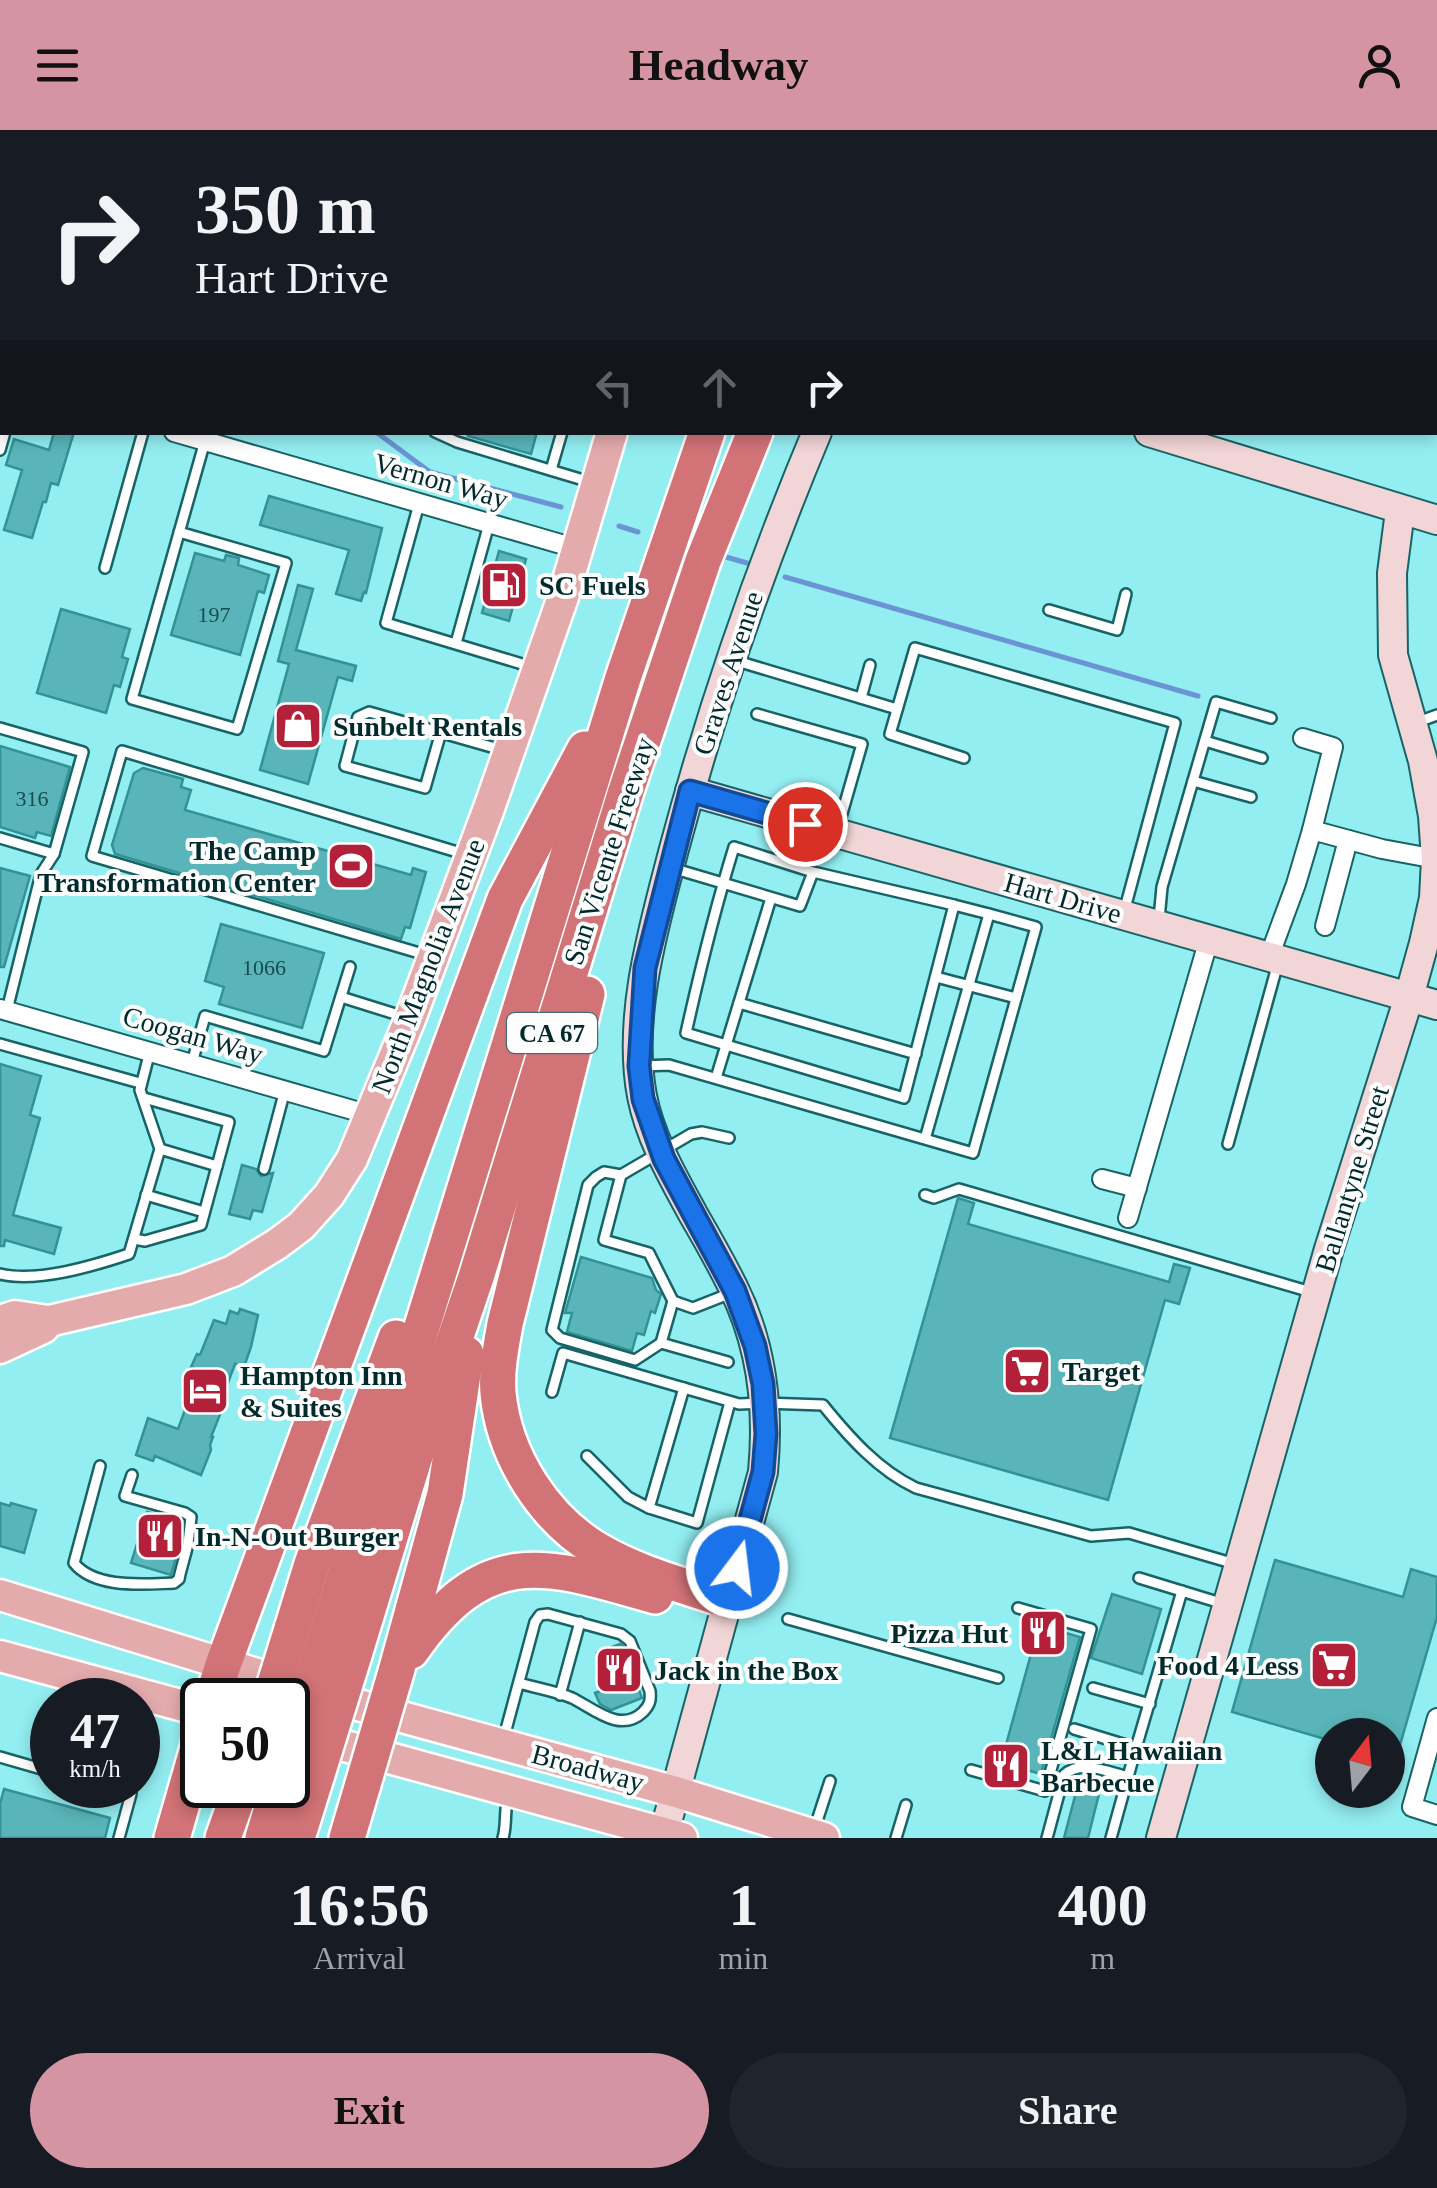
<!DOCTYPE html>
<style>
body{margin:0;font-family:"Times New Roman",serif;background:#20242c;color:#f1f3f6;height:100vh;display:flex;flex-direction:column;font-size:38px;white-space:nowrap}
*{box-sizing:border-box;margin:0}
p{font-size:32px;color:#9ea1a6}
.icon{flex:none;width:55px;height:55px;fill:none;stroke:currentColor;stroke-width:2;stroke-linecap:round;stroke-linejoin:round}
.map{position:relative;height:1708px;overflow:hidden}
.sheet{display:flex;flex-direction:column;background:#171b24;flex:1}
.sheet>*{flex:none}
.top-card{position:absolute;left:0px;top:0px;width:1438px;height:305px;box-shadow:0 5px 15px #0003;background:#171b24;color:#f1f3f6;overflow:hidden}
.needle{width:65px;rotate:16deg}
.fabs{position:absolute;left:1315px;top:1588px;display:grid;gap:20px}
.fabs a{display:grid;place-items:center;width:90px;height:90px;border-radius:50%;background:#171b24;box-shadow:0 5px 15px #0003;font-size:50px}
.speed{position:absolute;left:30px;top:1548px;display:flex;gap:20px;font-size:50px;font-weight:700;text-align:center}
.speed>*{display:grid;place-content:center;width:130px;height:130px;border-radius:50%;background:#171b24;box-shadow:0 5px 15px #0003;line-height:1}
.speed small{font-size:25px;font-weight:400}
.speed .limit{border:5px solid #111;border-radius:15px;background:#fff;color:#111}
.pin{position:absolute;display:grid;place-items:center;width:85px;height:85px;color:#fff;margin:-42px;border:5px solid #fff;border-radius:50%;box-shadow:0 2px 10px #0007}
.me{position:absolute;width:110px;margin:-55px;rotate:15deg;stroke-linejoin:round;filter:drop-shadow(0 0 8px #0008)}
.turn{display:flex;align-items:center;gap:35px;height:210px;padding:0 30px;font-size:45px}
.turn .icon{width:130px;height:130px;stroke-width:2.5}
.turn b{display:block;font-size:70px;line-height:85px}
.lanes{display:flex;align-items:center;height:95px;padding:0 30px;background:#0003;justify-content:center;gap:50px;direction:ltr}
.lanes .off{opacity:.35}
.eta{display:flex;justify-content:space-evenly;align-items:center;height:170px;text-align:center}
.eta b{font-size:60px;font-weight:700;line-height:70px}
.primary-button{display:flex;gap:20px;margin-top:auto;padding:20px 30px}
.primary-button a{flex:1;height:115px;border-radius:60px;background:#d594a1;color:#111;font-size:40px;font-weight:700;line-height:115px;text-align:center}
.primary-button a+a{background:#20242c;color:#f1f3f6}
header{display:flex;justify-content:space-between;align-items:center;height:130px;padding:0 30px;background:#d594a1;color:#111;font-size:45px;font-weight:700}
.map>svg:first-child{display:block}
</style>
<header><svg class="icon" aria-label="menu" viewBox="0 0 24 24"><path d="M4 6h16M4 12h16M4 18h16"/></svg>Headway<svg class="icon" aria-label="person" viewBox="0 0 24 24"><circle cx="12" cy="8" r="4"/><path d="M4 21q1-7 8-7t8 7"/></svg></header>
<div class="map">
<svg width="1437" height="1708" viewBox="0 0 1437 1708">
<rect width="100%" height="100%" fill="#93eef1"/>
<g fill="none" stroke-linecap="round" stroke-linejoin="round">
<!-- stream -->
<g stroke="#6a94d3" stroke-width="5">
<path d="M 153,0 L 154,2"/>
<path d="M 376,302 L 430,342 L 561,377"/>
<path d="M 619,396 L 638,402"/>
<path d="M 726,427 L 747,433"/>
<path d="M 785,447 L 1198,566"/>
</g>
</g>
<!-- building -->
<g fill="#59b5b9" stroke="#329396" stroke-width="2.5">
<path d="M 54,302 L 74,302 L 58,355 L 51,353 L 46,372 L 43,372 L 32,408 L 4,400 L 22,340 L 6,335 L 14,309 L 49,320 Z"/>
<path d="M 469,302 L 537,302 L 531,324 L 468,306 Z"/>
<path d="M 269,366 L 382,398 L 366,463 L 364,462 L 361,471 L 336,464 L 349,420 L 260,395 Z"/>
<path d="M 499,421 L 526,429 L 509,491 L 482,483 Z"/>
<path d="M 195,423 L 224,431 L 226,425 L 239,428 L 238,435 L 269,445 L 264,463 L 258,461 L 240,525 L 171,505 Z"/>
<path d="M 298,455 L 313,459 L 296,520 L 356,536 L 352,551 L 338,547 L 308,654 L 260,640 L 289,534 L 278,531 Z"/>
<path d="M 61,479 L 130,499 L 122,527 L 128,529 L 120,557 L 114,555 L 106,583 L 37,563 Z"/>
<path d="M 0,616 L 70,637 L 51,706 L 37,702 L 35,708 L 0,697 Z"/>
<path d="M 143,638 L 183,649 L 181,657 L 191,660 L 185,680 L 411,745 L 413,738 L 426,742 L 410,798 L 405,797 L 401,809 L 115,724 L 112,715 L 134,643 Z"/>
<path d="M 0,738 L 30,746 L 4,837 L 0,837 Z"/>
<path d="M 221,794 L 324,823 L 302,898 L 219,874 L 224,857 L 205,851 Z"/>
<path d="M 0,934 L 41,946 L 30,985 L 40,988 L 13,1085 L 61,1098 L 54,1124 L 5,1110 L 4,1116 L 0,1116 Z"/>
<path d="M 242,1035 L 256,1039 L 261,1046 L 273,1043 L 262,1082 L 253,1080 L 250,1089 L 229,1084 Z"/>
<path d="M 958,1068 L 974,1073 L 968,1094 L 1169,1152 L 1174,1134 L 1190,1138 L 1179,1174 L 1165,1170 L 1108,1370 L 890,1308 Z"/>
<path d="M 581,1127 L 652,1148 L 656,1160 L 661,1164 L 655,1183 L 651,1181 L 644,1205 L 637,1203 L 632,1221 L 567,1202 L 572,1183 L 565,1183 Z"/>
<path d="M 240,1179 L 258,1185 L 251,1217 L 245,1234 L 235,1234 L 223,1266 L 227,1267 L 211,1307 L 213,1307 L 210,1315 L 211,1320 L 201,1345 L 155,1326 L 153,1331 L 136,1325 L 148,1288 L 178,1299 L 192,1261 L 189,1260 L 197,1239 L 191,1237 L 197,1224 L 200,1225 L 214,1190 L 226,1194 L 230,1181 L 238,1184 Z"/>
<path d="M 0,1373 L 10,1376 L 11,1373 L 36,1380 L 24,1423 L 0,1416 Z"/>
<path d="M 147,1382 L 180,1390 L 182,1396 L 178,1412 L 180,1413 L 171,1445 L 131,1433 Z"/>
<path d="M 1275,1430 L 1403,1467 L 1411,1439 L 1437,1447 L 1437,1487 L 1391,1646 L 1388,1646 L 1388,1605 L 1332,1605 L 1332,1611 L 1232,1582 Z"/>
<path d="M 1112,1464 L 1161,1479 L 1142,1544 L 1091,1528 Z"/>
<path d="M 1039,1495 L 1080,1507 L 1041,1644 L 1001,1633 Z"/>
<path d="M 620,1514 L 623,1516 L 642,1568 L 611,1580 L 600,1574 L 595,1563 L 610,1557 L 597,1523 Z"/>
<path d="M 1080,1647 L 1102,1652 L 1088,1708 L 1064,1708 Z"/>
<path d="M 4,1659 L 110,1688 L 105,1708 L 0,1708 L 0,1674 Z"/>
</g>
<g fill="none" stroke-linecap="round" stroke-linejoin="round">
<!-- lane casing -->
<g stroke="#186366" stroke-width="14">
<g id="lane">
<path d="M 113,0 L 114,2"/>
<path d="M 201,0 L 202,2"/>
<path d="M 234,0 L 234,2"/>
<path d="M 1036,2 L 1038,0"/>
<path d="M 1351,2 L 1352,0"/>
<path d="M 0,8 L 2,12"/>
<path d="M 0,90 L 2,90"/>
<path d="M 1435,159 L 1437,152"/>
<path d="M 1435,289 L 1437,289"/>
<path d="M 435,302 L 457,312 L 590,352"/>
<path d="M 0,320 L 5,302"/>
<path d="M 551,340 L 562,302"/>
<path d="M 419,374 L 386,493 L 532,537"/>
<path d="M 179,402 L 286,433 L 237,599 L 132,569 L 205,311"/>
<path d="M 105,438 L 143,302"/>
<path d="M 1049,480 L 1117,500 L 1126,464"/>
<path d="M 456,513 L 489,394"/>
<path d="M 737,531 L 897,579"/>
<path d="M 861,568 L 870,535"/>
<path d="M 757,584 L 862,614 L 837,701"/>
<path d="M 1415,593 L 1437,585"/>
<path d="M 0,598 L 83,622 L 54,724 L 0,708"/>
<path d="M 441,602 L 425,658 L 345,636 L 358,587 L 369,582 L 502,620"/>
<path d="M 1205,611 L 1262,628"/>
<path d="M 964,628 L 890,604 L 915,518 L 1175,593 L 1124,782"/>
<path d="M 1193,651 L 1251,667"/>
<path d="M 672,738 L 800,776 L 813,742 L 734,717 C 715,779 700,840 686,903 L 904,968 L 954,775 L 813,742"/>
<path d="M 954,775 L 989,784"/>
<path d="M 1159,789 L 1162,757 L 1216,572 L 1271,588"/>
<path d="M 426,825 L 92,726 L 122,621 L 464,724"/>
<path d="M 936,847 L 1016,868"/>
<path d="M 341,867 L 405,887"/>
<path d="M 739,873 L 916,924"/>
<path d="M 7,880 L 41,744 L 54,724"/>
<path d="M 0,914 L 140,953"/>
<path d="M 192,933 L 205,886 L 324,921 L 350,837"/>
<path d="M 641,936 L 669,935 L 973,1023 L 1036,797 L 989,784 L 925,1009"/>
<path d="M 716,948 L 771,768"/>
<path d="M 1228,1014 L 1278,833"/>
<path d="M 160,1019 L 217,1036"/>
<path d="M 264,1039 L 285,960"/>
<path d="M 621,1045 L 604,1110 L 649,1123 L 673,1171 L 661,1213"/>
<path d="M 146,1065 L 204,1082"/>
<path d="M 925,1065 L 934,1068 L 959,1059 L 1311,1162"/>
<path d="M 134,1109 L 145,1111 L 201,1095 L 229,992 L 144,968"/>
<path d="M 0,1144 C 37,1153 93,1136 129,1124 L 160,1019 L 140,960 L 150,921"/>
<path d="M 673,1171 L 693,1178 L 731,1163"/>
<path d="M 728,1232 L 661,1213 L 635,1230 L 560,1208 L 552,1200 L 588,1055 L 596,1047 L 604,1042 L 621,1045 L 691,1004 L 702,1002 L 729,1008"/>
<path d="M 552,1262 L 563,1223 L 739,1274 L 764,1273 L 823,1275 C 849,1307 878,1340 916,1358 L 1091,1406 L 1129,1403 L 1235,1434"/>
<path d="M 587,1326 L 628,1367 L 649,1378 L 684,1258"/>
<path d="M 100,1336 L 74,1433 C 95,1459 143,1454 174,1453 L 179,1449 L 180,1444 L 188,1414 L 191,1387 L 185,1383 L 125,1366 L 132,1345"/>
<path d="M 649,1378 L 697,1393 L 730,1272"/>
<path d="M 1139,1448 L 1224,1474"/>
<path d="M 788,1489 L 998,1548"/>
<path d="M 1093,1558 L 1150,1574"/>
<path d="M 560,1565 L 580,1492"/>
<path d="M 1074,1599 L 1136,1618 L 1182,1461"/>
<path d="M 504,1607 L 535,1492 L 540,1485 L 548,1484 L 621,1504 L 630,1511 L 650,1561 C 651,1570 650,1575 643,1582 C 620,1604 593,1578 572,1568 C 556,1561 536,1558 519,1553"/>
<path d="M 0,1627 L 52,1642"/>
<path d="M 971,1640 L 1045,1661 L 1091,1499 L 1018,1478"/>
<path d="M 138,1641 L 143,1622"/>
<path d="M 99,1655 L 131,1664 L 119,1708"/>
<path d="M 815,1697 L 830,1651"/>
<path d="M 503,1708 C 507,1694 504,1681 508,1668"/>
<path d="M 896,1708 L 906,1675"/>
<path d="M 1047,1708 L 1064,1645 C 1081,1629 1108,1642 1128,1647"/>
<path d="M 1111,1708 L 1136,1618 L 1181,1629"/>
</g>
</g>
<!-- street casing -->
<g stroke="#186366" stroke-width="22">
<g id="street">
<path d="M 0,152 L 2,209"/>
<path d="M 174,302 L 578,419"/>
<path d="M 1303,608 L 1333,617 L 1312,700"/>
<path d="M 1325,796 L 1348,710"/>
<path d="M 1269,827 L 1296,754 L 1312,700 L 1382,719 L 1436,729"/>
<path d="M 0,879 L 370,985"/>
<path d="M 1102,1049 L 1137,1058"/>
<path d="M 1128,1088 L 1209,809"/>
<path d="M 1437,1588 L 1412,1677 L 1437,1685"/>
</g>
</g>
<!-- secondary casing -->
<g stroke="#186366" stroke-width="32">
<g id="secondary">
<path d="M 959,2 L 961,0"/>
<path d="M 0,147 L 2,147"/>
<path d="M 1149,302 L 1437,390"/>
<path d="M 690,661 L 1437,875"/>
<path d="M 664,1703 L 763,1342 C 769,1279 762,1215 733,1157 C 721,1133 707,1108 693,1084 C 673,1047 650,1008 642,966 C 627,886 654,796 674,719 C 712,577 760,438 817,302"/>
<path d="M 1161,1708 L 1329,1119 L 1409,867 L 1424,813 L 1434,768 L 1436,729 L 1433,686 L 1423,631 L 1393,525 L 1392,443 L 1400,381"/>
</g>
</g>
<!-- primary casing -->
<g stroke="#fff" stroke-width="35">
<g id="primary">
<path d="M 703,2 L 704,0"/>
<path d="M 0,1191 L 15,1186 L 49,1191 L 186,1159 L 233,1141 L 277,1114 L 301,1096 L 329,1065 L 352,1029 L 410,889 L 489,678 L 563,467 L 612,302"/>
<path d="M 0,1218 L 43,1198 L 49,1191"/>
<path d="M 0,1465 L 351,1573 L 676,1662 L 824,1708"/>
<path d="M 0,1526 L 202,1581"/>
<path d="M 305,1605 L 682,1708"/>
</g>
</g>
<!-- highway casing -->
<g stroke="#fff" stroke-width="40">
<g id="highway">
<path d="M 841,2 L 843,0"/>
<path d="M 901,2 L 902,0"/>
<path d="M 587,864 L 505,1194 C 501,1217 496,1240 498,1263 C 504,1326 544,1389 599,1421 C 638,1444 686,1456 729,1471"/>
<path d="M 292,1499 L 312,1434 L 396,1208"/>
<path d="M 324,1513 L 623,548 L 707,302"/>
<path d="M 411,1521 C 486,1413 545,1434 655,1466"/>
<path d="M 353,1528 L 414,1329 L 477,1144 L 626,661 L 703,431 L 755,302"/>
<path d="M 396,1542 L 445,1364 L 466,1224"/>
<path d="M 212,1570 L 223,1535 L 505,769 L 585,619"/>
<path d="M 172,1708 L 202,1604"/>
<path d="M 223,1708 L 242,1655"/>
<path d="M 263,1708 L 279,1655"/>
<path d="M 297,1708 L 317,1644"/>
<path d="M 347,1708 L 363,1654"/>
</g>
</g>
<!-- lane -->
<use href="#lane" stroke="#fff" stroke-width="9"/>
<!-- street -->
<use href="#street" stroke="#fff" stroke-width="18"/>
<!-- secondary -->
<use href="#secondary" stroke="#f2d5d6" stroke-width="28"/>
<!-- primary -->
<use href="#primary" stroke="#e4abad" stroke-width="30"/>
<!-- highway -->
<use href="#highway" stroke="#d27377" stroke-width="35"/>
<!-- highway-bridge casing -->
<g stroke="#fff" stroke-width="40" stroke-linecap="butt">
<g id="highway-bridge">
<path d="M 270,1570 L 292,1499"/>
<path d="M 288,1627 L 324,1513"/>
<path d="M 317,1644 L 353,1528"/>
<path d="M 363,1654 L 396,1542"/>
</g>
</g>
<!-- highway-bridge -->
<use href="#highway-bridge" stroke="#d27377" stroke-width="35"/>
</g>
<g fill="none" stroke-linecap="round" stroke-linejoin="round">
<!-- route casing -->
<g stroke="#114b97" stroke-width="25">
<path id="route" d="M 737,1438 L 763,1342 L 766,1304 L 763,1254 L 755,1216 L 735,1161 L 664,1029 L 643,969 L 639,936 L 645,838 L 690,661 L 805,694"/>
</g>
<!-- route -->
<use href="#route" stroke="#1a73e8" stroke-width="18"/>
</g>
<!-- icons -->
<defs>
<g id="fuel-square" transform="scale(2.5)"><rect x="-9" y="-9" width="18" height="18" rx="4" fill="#b32039" stroke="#fdfdfd"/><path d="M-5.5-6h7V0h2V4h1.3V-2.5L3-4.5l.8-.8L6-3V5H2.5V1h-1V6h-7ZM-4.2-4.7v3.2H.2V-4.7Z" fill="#fff"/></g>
<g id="shop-square" transform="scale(2.5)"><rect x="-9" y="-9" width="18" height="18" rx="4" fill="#b32039" stroke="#fdfdfd"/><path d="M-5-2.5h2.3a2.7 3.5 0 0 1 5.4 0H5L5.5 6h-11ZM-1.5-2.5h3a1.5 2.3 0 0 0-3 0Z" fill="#fff"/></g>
<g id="stadium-square" transform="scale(2.5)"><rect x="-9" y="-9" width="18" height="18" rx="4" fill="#b32039" stroke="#fdfdfd"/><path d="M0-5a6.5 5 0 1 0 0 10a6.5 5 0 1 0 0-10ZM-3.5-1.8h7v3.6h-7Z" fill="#fff"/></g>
<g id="supermarket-square" transform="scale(2.5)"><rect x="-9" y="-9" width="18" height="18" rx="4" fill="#b32039" stroke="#fdfdfd"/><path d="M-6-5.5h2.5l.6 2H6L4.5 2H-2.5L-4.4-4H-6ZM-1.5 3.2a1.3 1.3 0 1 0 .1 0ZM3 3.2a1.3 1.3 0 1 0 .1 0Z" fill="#fff"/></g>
<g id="hotel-square" transform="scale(2.5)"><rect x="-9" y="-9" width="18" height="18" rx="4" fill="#b32039" stroke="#fdfdfd"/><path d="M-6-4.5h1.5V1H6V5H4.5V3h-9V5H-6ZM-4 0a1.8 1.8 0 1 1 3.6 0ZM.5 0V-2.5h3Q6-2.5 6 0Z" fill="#fff"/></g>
<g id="restaurant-square" transform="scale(2.5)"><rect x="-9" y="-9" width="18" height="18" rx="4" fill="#b32039" stroke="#fdfdfd"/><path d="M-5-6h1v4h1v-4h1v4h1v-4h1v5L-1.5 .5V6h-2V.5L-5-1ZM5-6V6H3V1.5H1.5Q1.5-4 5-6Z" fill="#fff"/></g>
</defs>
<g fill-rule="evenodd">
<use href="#fuel-square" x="504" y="455"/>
<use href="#shop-square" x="298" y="596"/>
<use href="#stadium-square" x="351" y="736"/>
<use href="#supermarket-square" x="1027" y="1241"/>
<use href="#hotel-square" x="205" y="1261"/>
<use href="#restaurant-square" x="160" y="1406"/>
<use href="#restaurant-square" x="1043" y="1503"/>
<use href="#supermarket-square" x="1334" y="1535"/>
<use href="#restaurant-square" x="619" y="1540"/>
<use href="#restaurant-square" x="1006" y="1636"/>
</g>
<g text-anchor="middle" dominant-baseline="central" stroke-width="8" stroke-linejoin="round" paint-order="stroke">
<!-- number labels -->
<g font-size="22" fill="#164d4f">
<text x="214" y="484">197</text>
<text x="32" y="668">316</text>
<text x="264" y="837">1066</text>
</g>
<!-- shield labels -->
<rect fill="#fdfdfd" stroke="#4c696b" stroke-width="2.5" x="507" y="883" width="90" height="40" rx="8"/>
<g font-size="25" font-weight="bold" fill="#002a2c">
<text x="552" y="903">CA 67</text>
</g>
<!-- street labels -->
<g font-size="28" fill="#002a2c" stroke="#fdfdfd">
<text transform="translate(441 351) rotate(16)">Vernon Way</text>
<text transform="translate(728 543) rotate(-72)">Graves Avenue</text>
<text transform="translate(609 721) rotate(-72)">San Vicente Freeway</text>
<text transform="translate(1063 768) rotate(16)">Hart Drive</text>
<text transform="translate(428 836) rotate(-69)">North Magnolia Avenue</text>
<text transform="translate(193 905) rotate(16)">Coogan Way</text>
<text transform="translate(1352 1049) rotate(-73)">Ballantyne Street</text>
<text transform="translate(588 1638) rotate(15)">Broadway</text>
</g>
<!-- poi labels -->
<g font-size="28" font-weight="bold" fill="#002a2c" stroke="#fdfdfd" text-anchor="start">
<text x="539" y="455">SC Fuels</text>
<text x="333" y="596">Sunbelt Rentals</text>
<text x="316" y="720" text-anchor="end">The Camp<tspan x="316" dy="32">Transformation Center</tspan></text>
<text x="1062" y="1241">Target</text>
<text x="240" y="1245">Hampton Inn<tspan x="240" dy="32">&amp; Suites</tspan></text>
<text x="195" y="1406">In-N-Out Burger</text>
<text x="1008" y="1503" text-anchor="end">Pizza Hut</text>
<text x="1299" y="1535" text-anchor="end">Food 4 Less</text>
<text x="654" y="1540">Jack in the Box</text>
<text x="1041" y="1620">L&amp;L Hawaiian<tspan x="1041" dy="32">Barbecue</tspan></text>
</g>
</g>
</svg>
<div class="fabs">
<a><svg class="needle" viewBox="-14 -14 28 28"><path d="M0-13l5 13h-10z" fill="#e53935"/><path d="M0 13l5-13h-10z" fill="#9ea1a6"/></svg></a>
</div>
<div class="speed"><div>47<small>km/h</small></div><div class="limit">50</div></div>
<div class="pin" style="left:805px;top:694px;background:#d93025"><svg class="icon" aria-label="arrive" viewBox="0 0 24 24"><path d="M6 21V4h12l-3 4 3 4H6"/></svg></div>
<svg class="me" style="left:737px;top:1438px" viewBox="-20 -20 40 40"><circle r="17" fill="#1a73e8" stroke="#fff" stroke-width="3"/><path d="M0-11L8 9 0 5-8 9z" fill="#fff"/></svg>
<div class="top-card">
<div class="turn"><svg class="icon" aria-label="right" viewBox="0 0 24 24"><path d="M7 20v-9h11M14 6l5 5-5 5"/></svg><div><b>350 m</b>Hart Drive</div></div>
<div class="lanes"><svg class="icon off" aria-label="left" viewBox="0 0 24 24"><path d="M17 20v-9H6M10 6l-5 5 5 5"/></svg><svg class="icon off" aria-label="ahead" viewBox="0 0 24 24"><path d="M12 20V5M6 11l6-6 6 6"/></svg><svg class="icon" aria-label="right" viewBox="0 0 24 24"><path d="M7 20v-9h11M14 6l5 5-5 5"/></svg></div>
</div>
</div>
<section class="sheet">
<div class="eta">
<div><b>16:56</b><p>Arrival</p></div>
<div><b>1</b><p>min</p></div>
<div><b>400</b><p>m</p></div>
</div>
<div class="primary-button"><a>Exit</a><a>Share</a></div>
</section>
